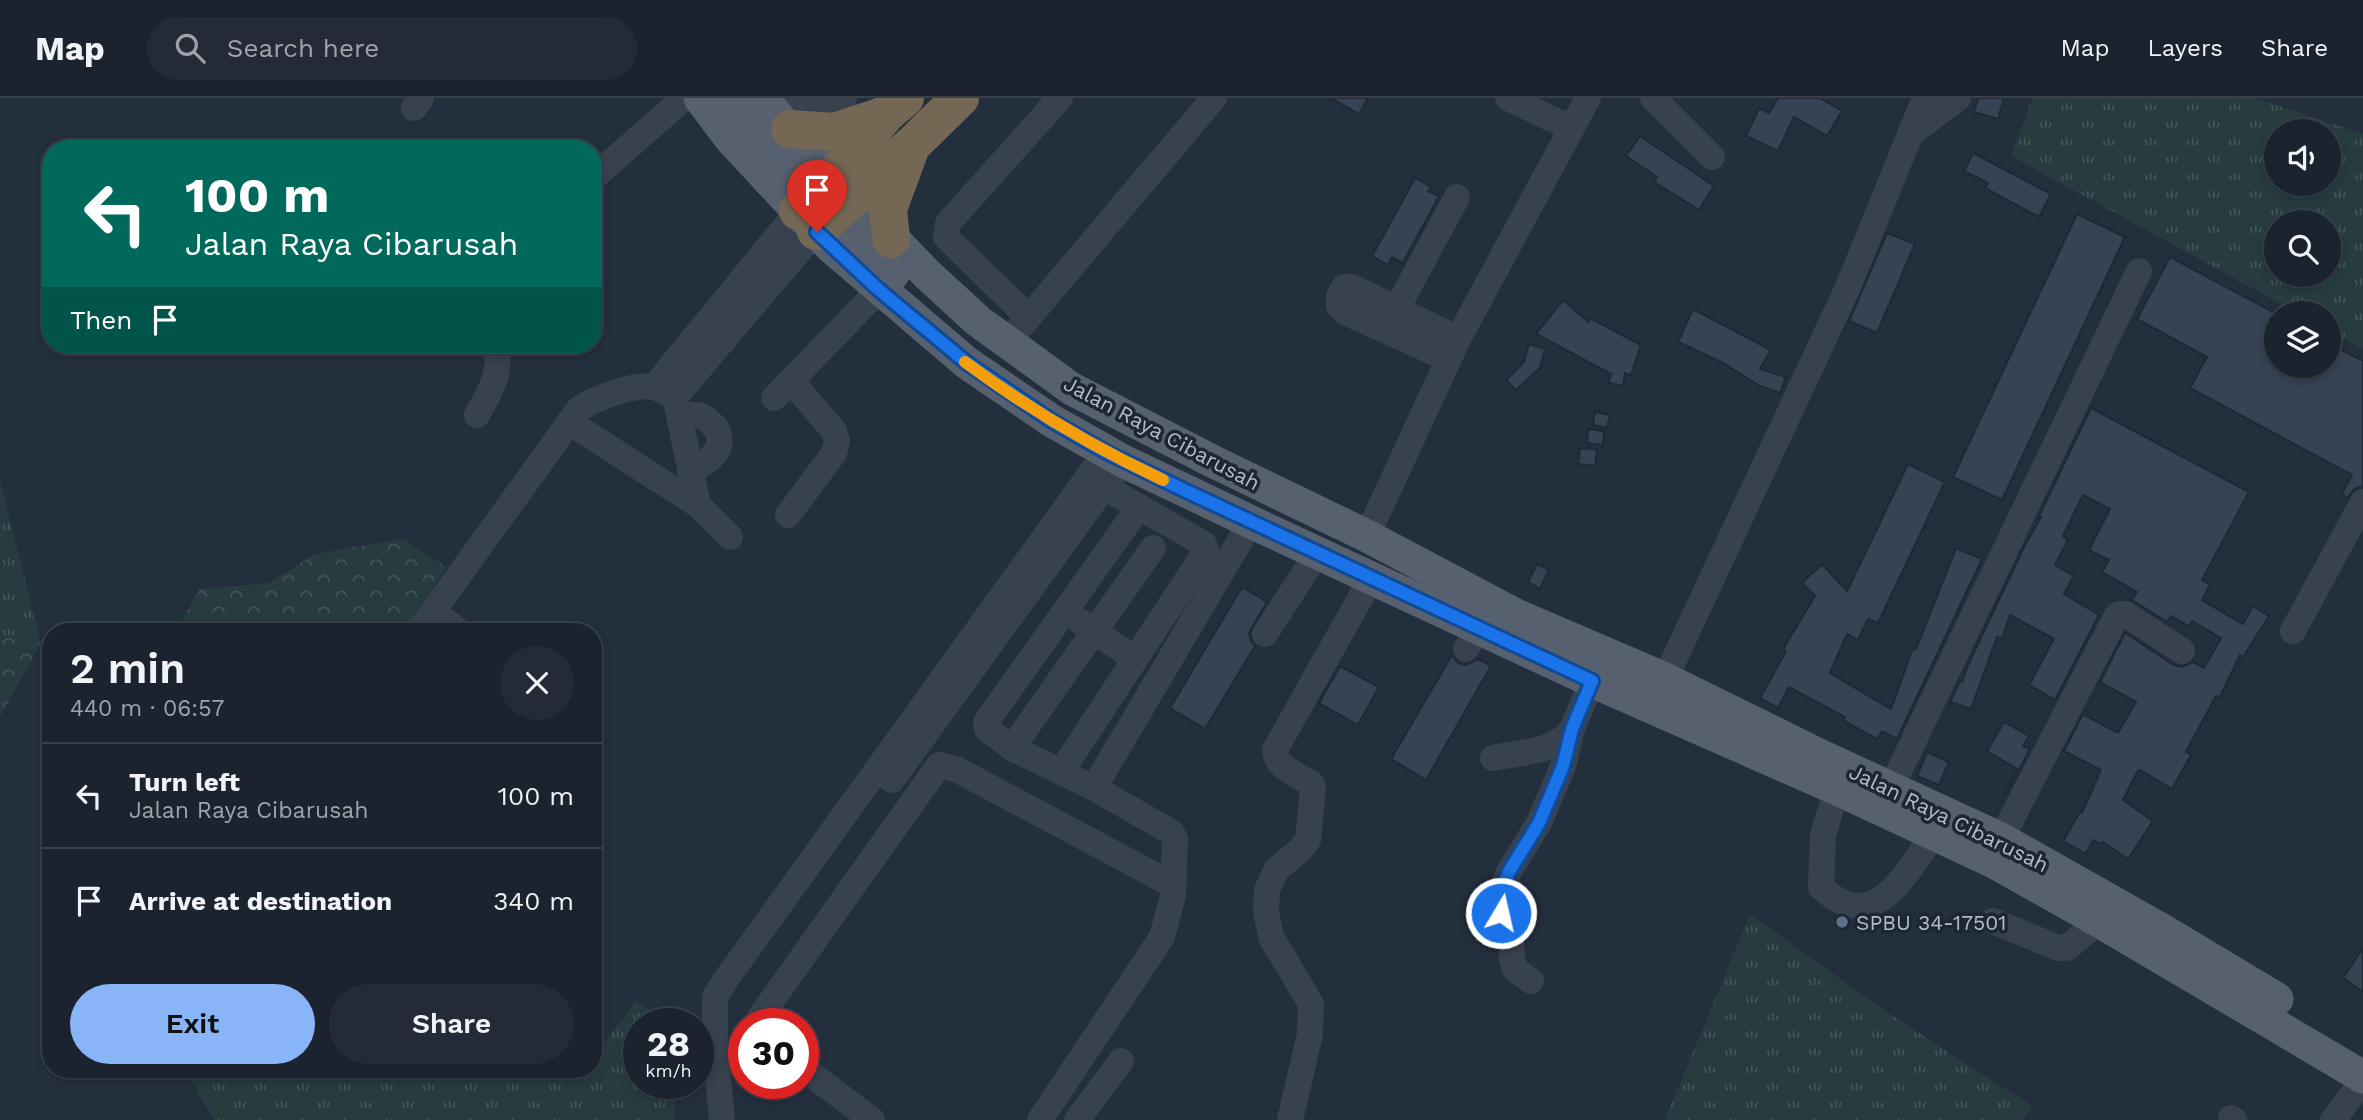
<!DOCTYPE html>
<meta charset="utf-8">
<style>
body{margin:0;font-family:"Work Sans",sans-serif;background:#242b36;color:#f1f3f6;height:100vh;display:flex;flex-direction:column;font-size:26px;white-space:nowrap}
*{box-sizing:border-box;margin:0}
p{font-size:23px;color:#a0a4aa}
.icon{flex:none;width:38px;height:38px;fill:none;stroke:currentColor;stroke-width:2;stroke-linecap:round;stroke-linejoin:round}
.map{position:relative;flex:1;overflow:hidden}
.sheet{position:absolute;left:42px;top:525px;width:560px;height:455px;display:flex;flex-direction:column;background:#1b232e;border-radius:28px;box-shadow:0 4px 10px #0003,0 0 0 2px #39404a}
.sheet>*{flex:none}
.top-card{position:absolute;left:42px;top:42px;width:560px;height:214px;border-radius:28px;box-shadow:0 4px 10px #0003,0 0 0 2px #39404a;background:#00695c;color:#fff;overflow:hidden}
.fabs{position:absolute;left:2264px;top:21px;display:grid;gap:14px}
.fabs a{display:grid;place-items:center;width:77px;height:77px;border-radius:50%;background:#1b232e;box-shadow:0 4px 10px #0003,0 0 0 2px #39404a;font-size:35px}
.speed{position:absolute;left:623px;top:910px;display:flex;gap:14px;font-size:35px;font-weight:700;text-align:center}
.speed>*{display:grid;place-content:center;width:91px;height:91px;border-radius:50%;background:#1b232e;box-shadow:0 4px 10px #0003,0 0 0 2px #39404a;line-height:1}
.speed small{font-size:18px;font-weight:400}
.speed .limit{border:10px solid #d22;background:#fff;color:#111}
.pin{position:absolute;display:grid;place-items:center;width:60px;height:60px;color:#fff;margin:-72px -30px;border-radius:50% 50% 50% 0;rotate:-45deg;box-shadow:0 0 7px #0007}
.pin .icon{rotate:45deg}
.me{position:absolute;width:77px;margin:-38px;rotate:9deg;stroke-linejoin:round;filter:drop-shadow(0 0 5px #0008)}
.turn{display:flex;align-items:center;gap:24px;height:147px;padding:0 28px;font-size:32px}
.turn .icon{width:91px;height:91px;stroke-width:2.5}
.turn b{display:block;font-size:49px;line-height:60px}
.then{display:flex;align-items:center;height:66px;padding:0 28px;background:#0003;gap:14px;font-size:26px}
.round{display:grid;place-items:center;flex:none;width:74px;height:74px;border-radius:37px;background:#242b36}
.overview{display:flex;align-items:center;justify-content:space-between;height:119px;padding:0 28px}
h1{font-size:42px;font-weight:600;line-height:52px}
.cta{display:flex;gap:14px;margin-top:auto;padding:14px 28px}
.cta a{flex:1;height:80px;border-radius:42px;background:#8ab4f8;color:#111;font-size:28px;font-weight:600;line-height:80px;text-align:center}
.cta a+a{background:#242b36;color:#f1f3f6}
ul{padding:0;list-style:none}
li{display:flex;align-items:center;gap:21px;height:105px;padding:0 28px;border-top:2px solid #39404a}
li div{flex:1}
li b{display:block;font-size:26px}
li em{font-style:normal}
header{display:flex;align-items:center;gap:42px;box-sizing:border-box;height:98px;padding:0 35px;background:#1b232e;border-bottom:2px solid #39404a}
header strong{font-size:33px}
nav{display:flex;gap:38px;margin-inline-start:auto;font-size:24px}
.search{width:490px;height:63px;background:#242b36;display:flex;align-items:center;gap:18px;box-sizing:border-box;padding:0 24px;border-radius:38px;color:#a0a4aa;font-size:26px}
.map>svg:first-child{display:block}
</style>
<header>
<strong>Map</strong>
<div class="search"><svg class="icon" aria-label="search" viewBox="0 0 24 24"><circle cx="10" cy="10" r="6"/><path d="M15 15l6 6"/></svg>Search here</div>
<nav><a>Map</a><a>Layers</a><a>Share</a></nav>
</header>
<div class="map">
<svg width="2363" height="1022" viewBox="0 0 2363 1022">
<defs>
<pattern id="grass-tufts" width="24" height="20" patternUnits="userSpaceOnUse" patternTransform="scale(1.75)"><rect width="24" height="20" fill="#263c3f"/><path d="M3 7l-1-3M5 7V3M7 7l1-3M15 17l-1-3M17 17v-4M19 17l1-3" fill="none" stroke="#435659"/></pattern>
<pattern id="forest-crowns" width="20" height="18" patternUnits="userSpaceOnUse" patternTransform="scale(1.75)"><rect width="20" height="18" fill="#263c3f"/><path d="M2 6a3 3 0 1 1 6 0M12 15a3 3 0 1 1 6 0" fill="none" stroke="#435659"/></pattern>
</defs>
<rect width="100%" height="100%" fill="#242f3e"/>
<!-- grass -->
<g fill="url(#grass-tufts)" fill-rule="evenodd">
<path d="M 2033,0 L 2255,0 L 2363,36 L 2363,251 L 2329,233 L 2329,215 L 2298,215 L 2011,58 ZM 2277,33 L 2329,33 L 2329,86 L 2277,86 ZM 2277,124 L 2329,124 L 2329,177 L 2277,177 Z"/>
<path d="M 0,382 L 41,545 L 0,537 Z"/>
<path d="M 1750,816 L 1885,913 L 2032,1008 L 2023,1022 L 1665,1022 Z"/>
<path d="M 636,903 L 673,926 L 639,926 L 639,985 L 675,985 L 675,1022 L 214,1022 L 184,971 L 569,971 L 579,978 L 585,971 L 593,971 L 593,960 Z"/>
</g>
<!-- forest -->
<g fill="url(#forest-crowns)">
<path d="M 403,441 L 447,469 L 402,534 L 175,534 L 200,491 L 269,485 L 315,456 Z"/>
<path d="M 0,537 L 41,545 L 0,619 Z"/>
</g>
<!-- building -->
<g fill="#364354" stroke="#1f2835" stroke-width="2">
<path d="M 1331,0 L 1368,0 L 1359,16 Z"/>
<path d="M 1778,0 L 1820,0 L 1842,13 L 1827,38 L 1794,19 L 1778,53 L 1746,38 L 1759,10 L 1769,15 Z"/>
<path d="M 1978,0 L 2004,0 L 1998,21 L 1974,14 Z"/>
<path d="M 1640,38 L 1714,88 L 1699,112 L 1654,84 L 1657,79 L 1626,58 Z"/>
<path d="M 1973,55 L 2051,96 L 2039,119 L 1985,90 L 1988,85 L 1964,73 Z"/>
<path d="M 1415,80 L 1431,89 L 1428,93 L 1439,98 L 1403,165 L 1392,159 L 1388,167 L 1372,158 Z"/>
<path d="M 2077,116 L 2125,139 L 2002,402 L 1953,379 Z"/>
<path d="M 1887,135 L 1915,146 L 1877,235 L 1849,223 Z"/>
<path d="M 2170,159 L 2277,216 L 2277,268 L 2329,268 L 2329,245 L 2363,263 L 2363,388 L 2354,391 L 2347,400 L 2342,396 L 2352,377 L 2190,290 L 2207,259 L 2137,221 Z"/>
<path d="M 1563,202 L 1588,224 L 1590,220 L 1641,247 L 1631,277 L 1625,275 L 1623,288 L 1609,285 L 1611,276 L 1536,236 Z"/>
<path d="M 1693,211 L 1771,252 L 1760,271 L 1786,279 L 1780,295 L 1760,288 L 1721,264 L 1678,244 Z"/>
<path d="M 1529,246 L 1545,251 L 1540,270 L 1516,292 L 1506,282 L 1524,264 Z"/>
<path d="M 2091,310 L 2249,394 L 2202,482 L 2210,487 L 2202,502 L 2243,526 L 2253,508 L 2269,518 L 2243,559 L 2240,557 L 2220,599 L 2216,598 L 2186,654 L 2191,657 L 2172,691 L 2140,672 L 2137,674 L 2123,702 L 2153,723 L 2128,761 L 2103,744 L 2101,746 L 2093,742 L 2086,756 L 2063,743 L 2080,714 L 2082,715 L 2101,672 L 2064,653 L 2083,616 L 2118,635 L 2136,604 L 2100,584 L 2125,535 L 2174,567 L 2182,569 L 2193,564 L 2204,570 L 2221,540 L 2192,523 L 2189,528 L 2171,518 L 2167,524 L 2132,502 L 2137,494 L 2102,474 L 2109,462 L 2089,452 L 2110,411 L 2083,397 L 2063,438 L 2068,442 L 2055,467 L 2074,478 L 2064,496 L 2099,517 L 2055,602 L 2029,587 L 2054,541 L 2010,517 L 2002,541 L 1997,539 L 1971,611 L 1950,604 L 1960,583 L 1962,584 L 1968,567 L 2025,447 L 2041,419 L 2039,418 Z"/>
<path d="M 1595,314 L 1610,317 L 1607,330 L 1593,327 Z"/>
<path d="M 1588,331 L 1604,333 L 1603,347 L 1587,345 Z"/>
<path d="M 1580,350 L 1597,352 L 1595,368 L 1578,366 Z"/>
<path d="M 1908,366 L 1945,384 L 1878,525 L 1868,521 L 1858,542 L 1847,536 L 1830,575 L 1891,611 L 1913,550 L 1916,551 L 1956,450 L 1982,461 L 1897,641 L 1882,633 L 1877,641 L 1843,622 L 1845,619 L 1789,589 L 1778,610 L 1760,600 L 1786,553 L 1783,551 L 1815,498 L 1802,485 L 1822,466 L 1847,493 Z"/>
<path d="M 1537,466 L 1549,472 L 1540,491 L 1528,484 Z"/>
<path d="M 1242,489 L 1267,504 L 1249,535 L 1251,543 L 1255,548 L 1205,631 L 1170,610 Z"/>
<path d="M 1452,557 L 1458,565 L 1466,567 L 1478,561 L 1491,568 L 1426,682 L 1391,661 Z"/>
<path d="M 1340,568 L 1379,589 L 1358,627 L 1319,605 Z"/>
<path d="M 2004,624 L 2029,638 L 2023,648 L 2030,651 L 2006,697 L 2004,696 L 2017,671 L 1987,653 Z"/>
<path d="M 1927,654 L 1949,664 L 1939,687 L 1917,678 Z"/>
<path d="M 2363,850 L 2363,894 L 2343,880 Z"/>
</g>
<g fill="none" stroke-linecap="round" stroke-linejoin="round">
<!-- minor -->
<g stroke="#38414e" stroke-width="26">
<path d="M 1508,0 L 1571,30"/>
<path d="M 1653,0 L 1712,59"/>
<path d="M 768,6 C 796,10 817,14 844,0"/>
<path d="M 414,10 L 421,0"/>
<path d="M 1910,36 L 1958,0"/>
<path d="M 593,80 L 684,0"/>
<path d="M 1028,219 L 946,139 L 948,125 L 1060,0"/>
<path d="M 1388,227 L 1457,99"/>
<path d="M 1007,245 L 1214,0"/>
<path d="M 1448,261 L 1347,215 L 1339,208 C 1338,200 1339,196 1344,189 L 1352,189 L 1458,241"/>
<path d="M 654,289 L 798,113"/>
<path d="M 675,299 L 816,133"/>
<path d="M 774,300 L 879,192"/>
<path d="M 477,317 C 489,296 504,271 495,247"/>
<path d="M 679,317 C 686,317 694,316 701,318 C 706,320 710,324 714,328 C 731,349 707,366 690,372"/>
<path d="M 569,324 L 698,407"/>
<path d="M 788,417 L 834,355 L 837,343 L 834,333 L 791,283"/>
<path d="M 1367,438 L 1458,241 L 1588,0"/>
<path d="M 434,514 L 460,534"/>
<path d="M 1081,524 L 1135,561"/>
<path d="M 2293,533 L 2363,404"/>
<path d="M 418,534 L 579,311 C 595,300 635,285 654,289 C 661,291 668,296 675,299 L 698,407 L 730,439"/>
<path d="M 1265,536 L 1318,454"/>
<path d="M 1466,551 L 1479,530"/>
<path d="M 1665,581 L 1848,189 L 1925,0"/>
<path d="M 1012,650 L 1153,450"/>
<path d="M 1493,660 C 1520,654 1555,655 1572,631"/>
<path d="M 1061,674 L 1206,453 L 1204,446 L 1104,389"/>
<path d="M 892,682 L 1123,363"/>
<path d="M 1094,690 L 1251,424"/>
<path d="M 1891,690 L 2139,173"/>
<path d="M 1837,691 L 1823,737 L 1821,789 C 1874,840 1906,776 1934,735"/>
<path d="M 2001,741 L 2116,519 L 2119,516 L 2125,516 L 2182,553"/>
<path d="M 1993,823 L 2058,850 L 2067,850 L 2099,823"/>
<path d="M 1531,883 L 1515,871 L 1512,861 L 1511,843 L 1501,815 L 1500,796 L 1510,772 L 1539,725 L 1563,668 L 1572,631 L 1592,583"/>
<path d="M 755,926 L 939,667 L 956,671 L 1173,787"/>
<path d="M 803,970 L 872,1022"/>
<path d="M 2231,1020 L 2234,1022"/>
<path d="M 722,1022 L 715,946 L 715,899 L 724,884 L 1106,354"/>
<path d="M 1040,1022 L 1162,839 L 1173,798 L 1175,741 L 1171,734 L 1094,690 L 1012,650 L 987,631 L 986,624 L 1139,409"/>
<path d="M 1077,1022 L 1121,963"/>
<path d="M 1290,1022 L 1310,936 L 1311,906 L 1271,839 L 1266,813 L 1267,792 L 1276,772 L 1300,752 L 1308,742 L 1313,690 L 1311,685 C 1297,677 1275,669 1275,652 L 1372,479"/>
<path d="M 2333,1022 L 2363,983"/>
</g>
<!-- major -->
<g stroke="#56606e" stroke-width="33">
<path d="M 700,0 L 730,40 L 831,149 L 967,265 L 1052,323 L 1123,363 L 1251,424 L 1592,583 L 1837,691 L 1994,764 L 2099,823 L 2363,979"/>
<path d="M 732,0 L 770,47 L 893,176"/>
<path d="M 762,0 L 806,51 L 928,177 L 978,223 L 1072,291 L 1212,363 L 1367,438 L 1518,518 L 1665,581 L 1819,657 L 2001,741 L 2157,829 L 2277,901"/>
</g>
<!-- highway -->
<g stroke="#746855" stroke-width="38">
<path d="M 790,31 L 835,34 L 885,17"/>
<path d="M 798,113 L 833,79 L 886,16 L 905,0"/>
<path d="M 816,133 L 913,46 L 960,0"/>
<path d="M 891,141 L 888,111 L 909,54"/>
</g>
</g>
<g fill="none" stroke-linecap="round" stroke-linejoin="round">
<!-- route casing -->
<g stroke="#114b97" stroke-width="18">
<path id="route" d="M 817,134 L 879,192 L 967,265 L 1052,323 L 1106,354 L 1186,393 L 1592,583 L 1572,631 L 1563,668 L 1539,725 L 1510,772 L 1500,796 L 1501,815"/>
</g>
<!-- route -->
<use href="#route" stroke="#1a73e8" stroke-width="12"/>
<!-- slow -->
<path stroke="#f59e0b" stroke-width="12" d="M 965,264 C 1027,310 1093,349 1163,382"/>
</g>
<!-- markers -->
<circle fill="#5c6f8a" stroke="#1d2633" stroke-width="2.5" cx="1842" cy="824" r="7"/>
<g text-anchor="middle" dominant-baseline="central" stroke-width="7" stroke-linejoin="round" paint-order="stroke">
<!-- street labels -->
<g font-size="21" fill="#b4bcc9" stroke="#1d2633">
<text transform="translate(1162 335) rotate(28)">Jalan Raya Cibarusah</text>
<text transform="translate(1949 720) rotate(26)">Jalan Raya Cibarusah</text>
</g>
<!-- poi labels -->
<g font-size="21" fill="#b4bcc9" stroke="#1d2633" text-anchor="start">
<text x="1856" y="824">SPBU 34-17501</text>
</g>
</g>
</svg>
<div class="fabs">
<a><svg class="icon" aria-label="sound" viewBox="0 0 24 24"><path d="M4 9h4l5-4v14l-5-4H4zM17 9q2 3 0 6"/></svg></a>
<a><svg class="icon" aria-label="search" viewBox="0 0 24 24"><circle cx="10" cy="10" r="6"/><path d="M15 15l6 6"/></svg></a>
<a><svg class="icon" aria-label="layers" viewBox="0 0 24 24"><path d="M12 4l9 5-9 5-9-5zM3 14l9 5 9-5"/></svg></a>
</div>
<div class="speed"><div>28<small>km/h</small></div><div class="limit">30</div></div>
<div class="pin" style="left:817px;top:134px;background:#d93025"><svg class="icon" aria-label="arrive" viewBox="0 0 24 24"><path d="M6 21V4h12l-3 4 3 4H6"/></svg></div>
<svg class="me" style="left:1501px;top:815px" viewBox="-20 -20 40 40"><circle r="17" fill="#1a73e8" stroke="#fff" stroke-width="3"/><path d="M0-11L8 9 0 5-8 9z" fill="#fff"/></svg>
<div class="top-card">
<div class="turn"><svg class="icon" aria-label="left" viewBox="0 0 24 24"><path d="M17 20v-9H6M10 6l-5 5 5 5"/></svg><div><b>100 m</b>Jalan Raya Cibarusah</div></div>
<div class="then">Then<svg class="icon" aria-label="arrive" viewBox="0 0 24 24"><path d="M6 21V4h12l-3 4 3 4H6"/></svg></div>
</div>
<section class="sheet">
<div class="overview"><div><h1>2 min</h1><p>440 m · 06:57</p></div><a class="round"><svg class="icon" aria-label="close" viewBox="0 0 24 24"><path d="M6 6l12 12M18 6L6 18"/></svg></a></div>
<ul>
<li><svg class="icon" aria-label="left" viewBox="0 0 24 24"><path d="M17 20v-9H6M10 6l-5 5 5 5"/></svg><div><b>Turn left</b><p>Jalan Raya Cibarusah</p></div><em>100 m</em></li>
<li><svg class="icon" aria-label="arrive" viewBox="0 0 24 24"><path d="M6 21V4h12l-3 4 3 4H6"/></svg><div><b>Arrive at destination</b></div><em>340 m</em></li>
</ul>
<div class="cta"><a>Exit</a><a>Share</a></div>
</section>
</div>
